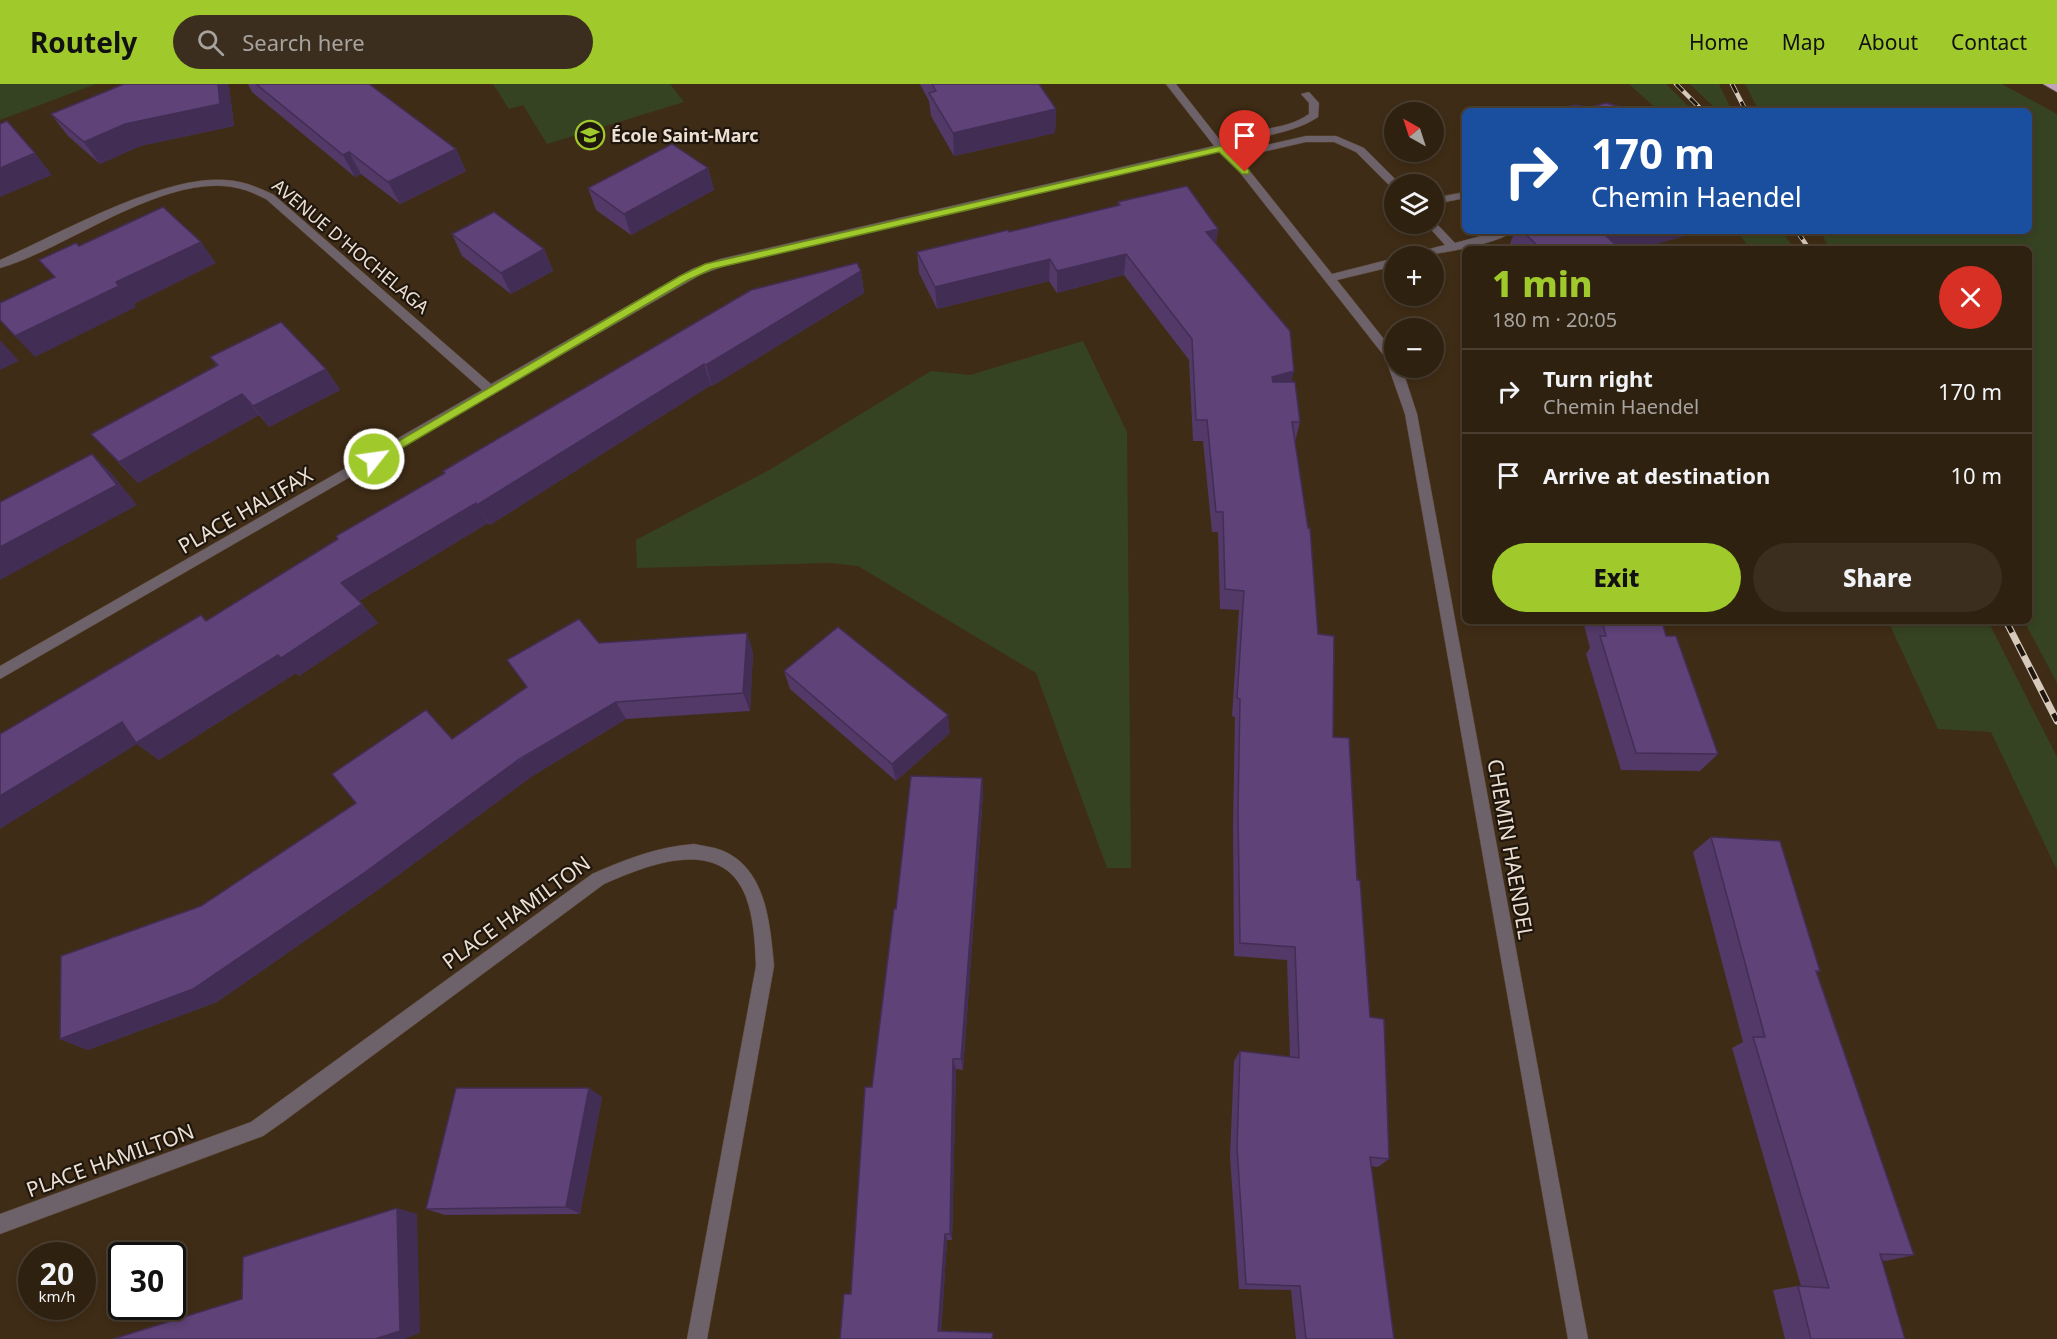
<!DOCTYPE html>
<meta charset="utf-8">
<style>
body{margin:0;font-family:"Noto Sans",sans-serif;background:#3b2e1e;color:#f1f3f6;height:100vh;display:flex;flex-direction:column;font-size:22px;white-space:nowrap}
*{box-sizing:border-box;margin:0}
p{font-size:20px;color:#a7a39f}
.icon{flex:none;width:33px;height:33px;fill:none;stroke:currentColor;stroke-width:2;stroke-linecap:round;stroke-linejoin:round}
.map{position:relative;flex:1;overflow:hidden}
.drawer{position:absolute;left:1462px;top:162px;width:570px;height:378px;display:flex;flex-direction:column;background:#2f2110;border-radius:9px;box-shadow:0 3px 9px #0003,0 0 0 2px #4a3e30}
.drawer>*{flex:none}
.hud{position:absolute;left:1462px;top:24px;width:570px;height:126px;border-radius:9px;box-shadow:0 3px 9px #0003,0 0 0 2px #4a3e30;background:#1a4fa0;color:#fff;overflow:hidden}
.needle{width:39px;rotate:321deg}
.fabs{position:absolute;left:1384px;top:18px;display:grid;gap:12px}
.fabs a{display:grid;place-items:center;width:60px;height:60px;border-radius:50%;background:#2f2110;box-shadow:0 3px 9px #0003,0 0 0 2px #4a3e30;font-size:30px}
.speed{position:absolute;left:18px;top:1158px;display:flex;gap:12px;font-size:30px;font-weight:700;text-align:center}
.speed>*{display:grid;place-content:center;width:78px;height:78px;border-radius:50%;background:#2f2110;box-shadow:0 3px 9px #0003,0 0 0 2px #4a3e30;line-height:1}
.speed small{font-size:15px;font-weight:400}
.speed .limit{border:3px solid #111;border-radius:9px;background:#fff;color:#111}
.pin{position:absolute;display:grid;place-items:center;width:51px;height:51px;color:#fff;margin:-62px -26px;border-radius:50% 50% 50% 0;rotate:-45deg;box-shadow:0 0 6px #0007}
.pin .icon{rotate:45deg}
.me{position:absolute;width:66px;margin:-33px;rotate:60deg;stroke-linejoin:round;filter:drop-shadow(0 0 4px #0008)}
.turn{display:flex;align-items:center;gap:21px;height:126px;padding:0 30px;font-size:27px}
.turn .icon{width:78px;height:78px;stroke-width:2.5}
.turn b{display:block;font-size:42px;line-height:51px}
.round{display:grid;place-items:center;flex:none;width:63px;height:63px;border-radius:32px;background:#3b2e1e}
.overview{display:flex;align-items:center;justify-content:space-between;height:102px;padding:0 30px}
h1{font-size:36px;font-weight:800;line-height:45px;color:#a0c92c}
.primary-button{display:flex;gap:12px;margin-top:auto;padding:12px 30px}
.primary-button a{flex:1;height:69px;border-radius:36px;background:#a0c92c;color:#111;font-size:24px;font-weight:800;line-height:69px;text-align:center}
.primary-button a+a{background:#3b2e1e;color:#f1f3f6}
ul{padding:0;list-style:none}
li{display:flex;align-items:center;gap:18px;height:84px;padding:0 30px;border-top:2px solid #4a3e30}
li div{flex:1}
li b{display:block;font-size:22px}
li em{font-style:normal}
header{display:flex;align-items:center;gap:36px;box-sizing:border-box;height:84px;padding:0 30px;background:#a0c92c;color:#111}
header strong{font-size:28px}
nav{display:flex;gap:33px;margin-inline-start:auto;font-size:21px}
.search{width:420px;height:54px;background:#3b2e1e;display:flex;align-items:center;gap:15px;box-sizing:border-box;padding:0 21px;border-radius:33px;color:#a7a39f;font-size:22px}
.map>svg:first-child{display:block}
</style>
<header>
<strong>Routely</strong>
<div class="search"><svg class="icon" aria-label="search" viewBox="0 0 24 24"><circle cx="10" cy="10" r="6"/><path d="M15 15l6 6"/></svg>Search here</div>
<nav><a>Home</a><a>Map</a><a>About</a><a>Contact</a></nav>
</header>
<div class="map">
<svg width="2057" height="1255" viewBox="0 0 2057 1255">
<rect width="100%" height="100%" fill="#3f2c16"/>
<!-- green -->
<g fill="#364322">
<path d="M 0,0 L 96,0 L 0,36 Z"/>
<path d="M 493,0 L 670,0 L 684,18 L 547,60 L 523,21 L 509,25 Z"/>
<path d="M 1629,0 L 1666,0 L 1693,27 L 1659,27 Z"/>
<path d="M 1690,0 L 1719,0 L 1732,27 L 1718,27 Z"/>
<path d="M 1745,0 L 2002,0 L 2057,30 L 2057,599 L 2024,537 L 2030,537 L 2030,165 L 1830,165 L 1820,147 L 2030,147 L 2030,27 L 1759,27 Z"/>
<path d="M 1737,147 L 1782,147 L 1794,165 L 1750,165 Z"/>
<path d="M 1083,257 L 1127,348 L 1131,784 L 1107,784 L 1036,589 L 858,482 L 830,479 L 637,484 L 636,456 L 771,385 L 931,287 L 970,291 Z"/>
<path d="M 1888,537 L 1988,537 L 2057,673 L 2057,786 L 1991,648 L 1938,645 Z"/>
</g>
<g fill="none" stroke-linecap="round" stroke-linejoin="round">
<!-- minor casing -->
<g stroke="#5b4934" stroke-width="1">
<g id="minor">
<path d="M 1166,0 L 1176,0 L 1223,60 C 1232,56 1240,51 1250,49 C 1270,43 1291,43 1309,30 L 1309,19 L 1301,10 L 1309,8 L 1319,19 L 1318,33 C 1293,50 1262,50 1235,62 L 1262,62 L 1306,52 L 1336,52 L 1364,64 L 1400,100 L 1395,100 L 1395,104 L 1391,103 L 1356,68 L 1334,58 L 1306,58 L 1262,68 L 1231,68 L 1249,86 L 1332,190 L 1395,174 L 1395,182 L 1337,196 L 1395,269 L 1395,284 L 1402,284 L 1417,330 L 1588,1255 L 1568,1255 L 1405,330 L 1385,273 L 1241,90 L 1219,68 L 727,181 L 700,191 L 0,595 L 0,582 L 482,306 L 266,115 C 259,112 252,108 245,106 C 172,82 70,164 0,184 L 0,176 C 59,150 162,91 225,96 C 243,97 258,103 274,111 L 491,300 L 692,185 L 720,175 L 1214,62 Z"/>
<path d="M 1466,108 L 1466,114 L 1434,120 L 1434,114 Z"/>
<path d="M 1435,138 L 1455,159 L 1499,147 L 1513,147 C 1500,160 1431,172 1412,172 L 1413,169 L 1445,161 L 1426,140 Z"/>
<path d="M 694,760 C 703,762 713,763 721,766 C 767,784 770,841 774,882 L 707,1255 L 687,1255 L 756,882 C 755,859 754,835 746,813 C 722,750 647,781 604,800 L 283,1038 L 263,1052 L 0,1150 L 0,1130 L 251,1038 L 592,790 C 626,775 657,763 694,760 Z"/>
</g>
</g>
<!-- highway casing -->
<g stroke="#5b4934" stroke-width="2">
<path id="highway" d="M 2043,0 L 2057,0 L 2057,8 Z"/>
</g>
<!-- minor -->
<use href="#minor" fill="#6d616a" fill-rule="evenodd"/>
<!-- highway -->
<use href="#highway" fill="#c0a3b8" fill-rule="evenodd"/>
<!-- rail-far1 casing -->
<g stroke="#d7c9bb" stroke-width="4.5">
<g id="rail-far1">
<path d="M 1676,0 L 1703,27"/>
<path d="M 1732,0 L 1746,27"/>
<path d="M 1797,147 L 1809,165"/>
</g>
</g>
<!-- rail casing -->
<g stroke="#d7c9bb" stroke-width="7">
<path id="rail" d="M 2006,537 L 2057,637"/>
</g>
<!-- rail-far1 -->
<use href="#rail-far1" stroke="#1f160d" stroke-width="3" stroke-dasharray="10" stroke-linecap="butt"/>
<!-- rail -->
<use href="#rail" stroke="#1f160d" stroke-width="4.5" stroke-dasharray="13" stroke-linecap="butt"/>
</g>
<!-- wall -->
<g fill="#523967">
<path d="M 124,0 L 227,0 L 229,3 L 234,42 L 140,62 L 100,80 L 68,52 L 51,30 Z"/>
<path d="M 248,0 L 369,0 L 456,65 L 466,87 L 400,120 L 361,90 L 355,93 L 252,8 Z"/>
<path d="M 920,0 L 1039,0 L 1056,25 L 1055,49 L 954,72 L 931,32 L 929,17 Z"/>
<path d="M 708,84 L 714,106 L 631,151 L 596,126 L 588,104 Z"/>
<path d="M 1118,118 L 1218,145 L 1216,159 L 1294,287 L 1291,298 L 1300,338 L 1295,358 L 1318,550 L 1333,653 L 1357,796 L 1370,933 L 1389,1075 L 1378,1083 L 1371,1082 L 1394,1255 L 1296,1255 L 1291,1206 L 1239,1205 L 1230,1072 L 1234,977 L 1240,967 L 1290,973 L 1287,876 L 1234,872 L 1233,743 L 1235,633 L 1232,632 L 1239,526 L 1220,525 L 1218,448 L 1212,448 L 1203,357 L 1193,357 L 1189,276 L 1124,191 L 1057,209 L 1049,197 L 937,225 L 919,189 L 917,168 L 1009,148 L 1118,122 Z"/>
<path d="M 1515,147 L 1692,147 L 1691,150 L 1638,165 L 1508,165 Z"/>
<path d="M 452,150 L 544,165 L 553,187 L 511,210 L 462,172 Z"/>
<path d="M 861,187 L 864,209 L 712,302 L 711,301 L 490,441 L 488,439 L 359,517 L 378,539 L 299,592 L 296,589 L 159,676 L 137,660 L 207,537 L 445,389 L 443,387 Z"/>
<path d="M 210,273 L 326,285 L 340,306 L 269,343 L 259,331 L 138,399 L 91,350 L 217,282 Z"/>
<path d="M 1583,537 L 1662,537 L 1666,552 L 1718,670 L 1700,687 L 1621,686 L 1586,570 L 1590,564 Z"/>
<path d="M 599,559 L 753,568 L 750,627 L 626,635 L 531,693 L 382,803 L 217,918 L 88,966 L 60,955 L 201,822 L 452,655 Z"/>
<path d="M 784,587 L 950,649 L 896,697 L 790,605 Z"/>
<path d="M 982,694 L 983,710 L 963,986 L 956,985 L 952,1156 L 947,1156 L 941,1248 L 994,1252 L 840,1255 L 851,1210 L 872,1003 L 896,825 Z"/>
<path d="M 1711,753 L 1820,887 L 1817,888 L 1914,1171 L 1886,1177 L 1882,1176 L 1905,1255 L 1785,1255 L 1773,1206 L 1798,1202 L 1801,1202 L 1732,964 L 1743,958 L 1693,768 Z"/>
<path d="M 602,1013 L 580,1130 L 445,1131 L 426,1125 Z"/>
</g>
<!-- shaded-wall -->
<g fill="#422e54">
<path d="M 218,0 L 227,0 L 229,3 L 234,42 L 140,62 L 100,80 L 84,58 Z"/>
<path d="M 1056,25 L 1055,49 L 954,72 L 953,49 Z"/>
<path d="M 456,65 L 466,87 L 400,120 L 388,98 Z"/>
<path d="M 349,68 L 361,90 L 355,93 L 343,71 Z"/>
<path d="M 35,69 L 52,91 L 0,113 L 0,84 Z"/>
<path d="M 708,84 L 714,106 L 631,151 L 624,130 Z"/>
<path d="M 1218,145 L 1215,166 L 1206,148 Z"/>
<path d="M 1599,147 L 1692,147 L 1691,150 L 1638,165 L 1590,165 Z"/>
<path d="M 201,158 L 216,179 L 134,220 L 136,223 L 35,273 L 15,252 L 116,198 Z"/>
<path d="M 544,165 L 553,187 L 511,210 L 501,189 Z"/>
<path d="M 1126,170 L 1124,191 L 1057,209 L 1057,187 Z"/>
<path d="M 1050,175 L 1049,197 L 937,225 L 935,203 Z"/>
<path d="M 861,187 L 864,209 L 712,302 L 706,281 Z"/>
<path d="M 0,256 L 19,277 L 0,286 Z"/>
<path d="M 704,280 L 711,301 L 490,441 L 477,421 Z"/>
<path d="M 326,285 L 340,306 L 269,343 L 253,322 Z"/>
<path d="M 1294,287 L 1289,308 L 1267,314 L 1272,293 Z"/>
<path d="M 242,310 L 259,331 L 138,399 L 119,378 Z"/>
<path d="M 92,370 L 112,390 L 137,421 L 0,496 L 0,463 Z"/>
<path d="M 476,419 L 488,439 L 357,518 L 341,499 Z"/>
<path d="M 362,520 L 378,539 L 299,592 L 296,589 L 159,676 L 137,660 L 0,745 L 0,712 L 122,638 L 278,571 Z"/>
<path d="M 747,549 L 753,568 L 750,627 L 743,609 Z"/>
<path d="M 616,618 L 626,635 L 531,693 L 382,803 L 217,918 L 88,966 L 60,955 Z"/>
<path d="M 948,631 L 950,649 L 896,697 L 892,680 Z"/>
<path d="M 982,694 L 983,710 L 963,986 L 961,975 Z"/>
<path d="M 953,975 L 956,985 L 952,1156 L 950,1150 Z"/>
<path d="M 589,1004 L 602,1013 L 580,1130 L 566,1123 Z"/>
<path d="M 397,1124 L 417,1130 L 420,1249 L 404,1255 L 375,1255 Z"/>
<path d="M 945,1150 L 947,1156 L 941,1250 L 938,1247 Z"/>
</g>
<!-- building -->
<g fill="#5f4278" stroke="#422e54" stroke-width="1.5">
<path d="M 124,0 L 218,0 L 220,20 L 125,40 L 84,58 L 51,30 Z"/>
<path d="M 256,0 L 369,0 L 456,65 L 388,98 L 349,68 L 343,71 Z"/>
<path d="M 932,0 L 1039,0 L 1056,25 L 953,49 L 929,9 L 936,7 Z"/>
<path d="M 1606,19 L 1628,25 L 1631,27 L 1550,27 L 1551,26 L 1576,21 L 1588,24 Z"/>
<path d="M 7,37 L 35,69 L 0,84 L 0,40 Z"/>
<path d="M 672,60 L 708,84 L 624,130 L 588,104 Z"/>
<path d="M 1187,102 L 1218,145 L 1206,148 L 1290,247 L 1294,287 L 1272,293 L 1273,298 L 1295,298 L 1300,338 L 1292,338 L 1308,444 L 1310,444 L 1318,550 L 1334,552 L 1333,653 L 1349,654 L 1357,796 L 1360,796 L 1370,933 L 1384,935 L 1389,1075 L 1370,1073 L 1394,1255 L 1306,1255 L 1300,1202 L 1246,1200 L 1237,1064 L 1240,967 L 1299,974 L 1295,863 L 1240,859 L 1238,727 L 1240,615 L 1237,614 L 1244,507 L 1225,505 L 1223,428 L 1216,428 L 1207,336 L 1196,336 L 1192,255 L 1126,170 L 1057,187 L 1050,175 L 935,203 L 917,168 L 1008,146 L 1009,148 L 1120,121 L 1118,118 Z"/>
<path d="M 163,123 L 201,158 L 116,198 L 119,202 L 15,252 L 0,236 L 0,219 L 55,193 L 39,176 L 76,159 L 79,162 Z"/>
<path d="M 494,128 L 544,165 L 501,189 L 452,150 Z"/>
<path d="M 1522,147 L 1601,147 L 1620,165 L 1541,165 Z"/>
<path d="M 857,179 L 861,187 L 706,281 L 704,280 L 477,421 L 476,419 L 341,499 L 362,520 L 281,574 L 278,571 L 136,659 L 122,638 L 0,712 L 0,650 L 201,531 L 206,537 L 338,455 L 336,452 L 445,389 L 443,387 L 751,206 Z"/>
<path d="M 281,238 L 326,285 L 253,322 L 242,310 L 119,378 L 91,350 L 218,281 L 210,273 Z"/>
<path d="M 92,370 L 117,401 L 0,463 L 0,418 Z"/>
<path d="M 579,535 L 599,559 L 747,549 L 743,609 L 616,618 L 518,676 L 364,789 L 193,905 L 60,955 L 61,872 L 201,822 L 356,719 L 332,690 L 426,626 L 452,655 L 527,603 L 507,576 Z"/>
<path d="M 1602,537 L 1662,537 L 1666,552 L 1676,552 L 1718,670 L 1636,669 L 1600,552 L 1606,552 Z"/>
<path d="M 838,543 L 948,631 L 892,680 L 784,587 Z"/>
<path d="M 911,692 L 982,694 L 961,975 L 953,975 L 950,1150 L 945,1150 L 938,1247 L 993,1249 L 992,1255 L 840,1255 L 844,1210 L 851,1210 L 865,1003 L 872,1003 L 894,825 L 896,825 Z"/>
<path d="M 1711,753 L 1780,757 L 1820,887 L 1816,887 L 1914,1171 L 1880,1170 L 1905,1255 L 1811,1255 L 1798,1202 L 1829,1204 L 1753,953 L 1765,953 Z"/>
<path d="M 456,1004 L 589,1004 L 566,1123 L 426,1125 Z"/>
<path d="M 397,1124 L 400,1247 L 375,1255 L 113,1255 L 242,1215 L 243,1173 Z"/>
</g>
<!-- route -->
<path fill="#a0c92c" stroke="#68831d" stroke-width="1.5" d="M 1221,62 L 1249,86 L 1249,90 L 1242,90 L 1219,68 L 712,185 L 688,196 L 378,378 L 374,379 L 368,375 L 680,192 L 705,180 Z"/>
<!-- icons -->
<defs>
<g id="school-ring" transform="scale(1.5)"><circle r="9.5" fill="#1f160d" stroke="#a0c92c" stroke-width="1.5"/><path d="M0-5L7-2L0 1L-7-2ZM-4 1L0 2.5L4 1V4Q0 6-4 4Z" fill="#a0c92c"/></g>
</defs>
<g fill-rule="evenodd">
<use href="#school-ring" x="590" y="51"/>
</g>
<g text-anchor="middle" dominant-baseline="central" stroke-width="4.5" stroke-linejoin="round" paint-order="stroke">
<!-- far-poi labels -->
<g font-size="18" font-weight="bold" fill="#ede0d3" stroke="#1f160d" text-anchor="start">
<text x="611" y="51">École Saint-Marc</text>
</g>
<!-- far-street labels -->
<g font-size="18" fill="#ede0d3" stroke="#1f160d">
<text transform="translate(351 162) rotate(40)">AVENUE D'HOCHELAGA</text>
</g>
<!-- street labels -->
<g font-size="21" fill="#ede0d3" stroke="#1f160d">
<text transform="translate(245 426) rotate(-30)">PLACE HALIFAX</text>
<text transform="translate(1511 765) rotate(80)">CHEMIN HAENDEL</text>
<text transform="translate(516 828) rotate(-36)">PLACE HAMILTON</text>
<text transform="translate(110 1076) rotate(-20)">PLACE HAMILTON</text>
</g>
</g>
</svg>
<div class="fabs">
<a><svg class="needle" viewBox="-14 -14 28 28"><path d="M0-13l5 13h-10z" fill="#e53935"/><path d="M0 13l5-13h-10z" fill="#a7a39f"/></svg></a>
<a><svg class="icon" aria-label="layers" viewBox="0 0 24 24"><path d="M12 4l9 5-9 5-9-5zM3 14l9 5 9-5"/></svg></a>
<a>+</a>
<a>−</a>
</div>
<div class="speed"><div>20<small>km/h</small></div><div class="limit">30</div></div>
<div class="pin" style="left:1245px;top:88px;background:#d93025"><svg class="icon" aria-label="arrive" viewBox="0 0 24 24"><path d="M6 21V4h12l-3 4 3 4H6"/></svg></div>
<svg class="me" style="left:374px;top:375px" viewBox="-20 -20 40 40"><circle r="17" fill="#a0c92c" stroke="#fff" stroke-width="3"/><path d="M0-11L8 9 0 5-8 9z" fill="#fff"/></svg>
<div class="hud">
<div class="turn"><svg class="icon" aria-label="right" viewBox="0 0 24 24"><path d="M7 20v-9h11M14 6l5 5-5 5"/></svg><div><b>170 m</b>Chemin Haendel</div></div>
</div>
<section class="drawer">
<div class="overview"><div><h1>1 min</h1><p>180 m · 20:05</p></div><a class="round" style="background:#d93025;color:#fff"><svg class="icon" aria-label="close" viewBox="0 0 24 24"><path d="M6 6l12 12M18 6L6 18"/></svg></a></div>
<ul>
<li><svg class="icon" aria-label="right" viewBox="0 0 24 24"><path d="M7 20v-9h11M14 6l5 5-5 5"/></svg><div><b>Turn right</b><p>Chemin Haendel</p></div><em>170 m</em></li>
<li><svg class="icon" aria-label="arrive" viewBox="0 0 24 24"><path d="M6 21V4h12l-3 4 3 4H6"/></svg><div><b>Arrive at destination</b></div><em>10 m</em></li>
</ul>
<div class="primary-button"><a>Exit</a><a>Share</a></div>
</section>
</div>
